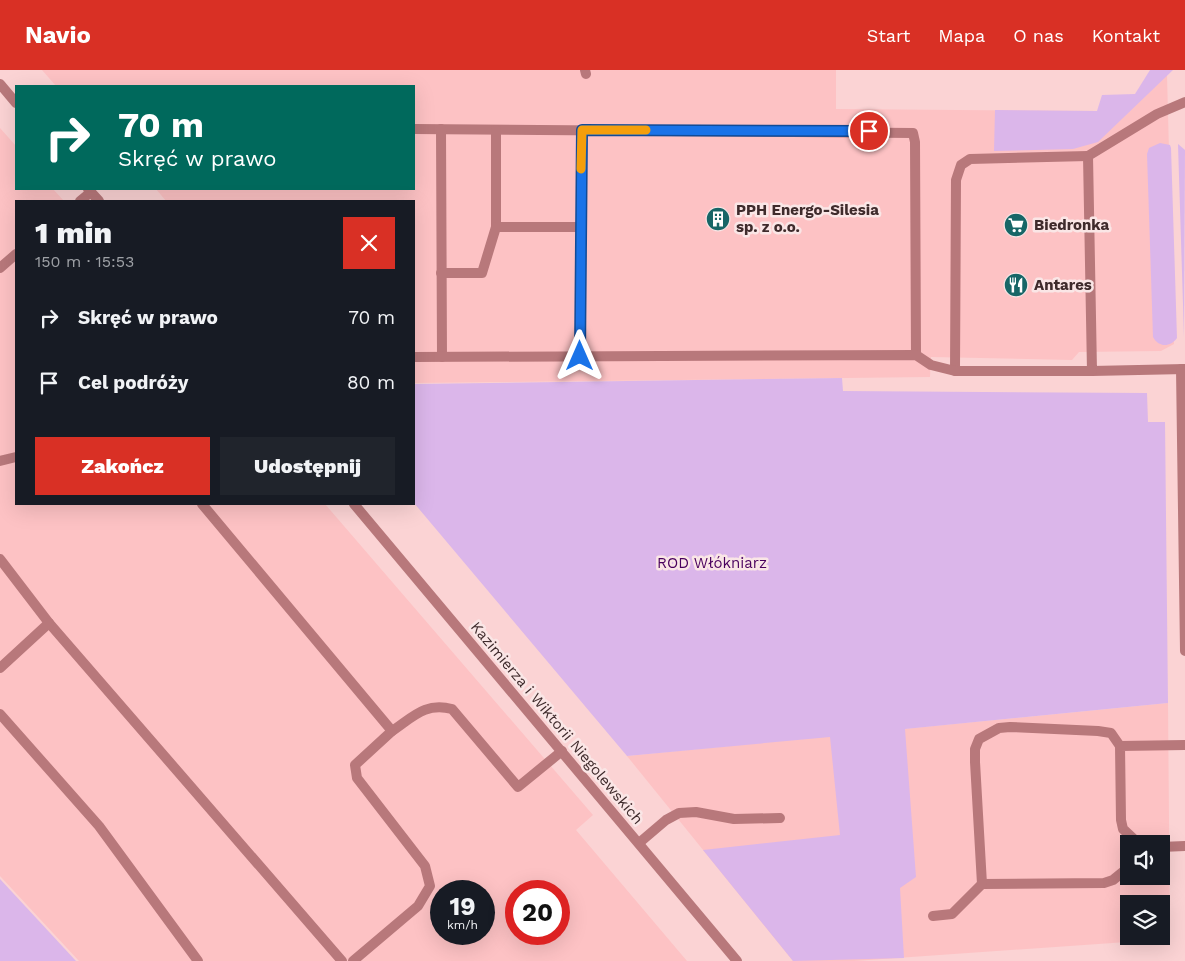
<!DOCTYPE html>
<html lang="pl">
<meta charset="utf-8">
<style>
body{margin:0;font-family:"Work Sans",sans-serif;background:#20242c;color:#f1f3f6;height:100vh;display:flex;flex-direction:column;font-size:19px;white-space:nowrap}
*{box-sizing:border-box;margin:0}
p{font-size:16px;color:#9ea1a6}
.icon{flex:none;width:28px;height:28px;fill:none;stroke:currentColor;stroke-width:2;stroke-linecap:round;stroke-linejoin:round}
.map{position:relative;flex:1;overflow:hidden}
.sheet{position:absolute;left:15px;top:130px;width:400px;height:305px;display:flex;flex-direction:column;background:#171b24;border-radius:0px;box-shadow:0 5px 20px #0002}
.sheet>*{flex:none}
.hud{position:absolute;left:15px;top:15px;width:400px;height:105px;border-radius:0px;box-shadow:0 5px 20px #0002;background:#00695c;color:#fff;overflow:hidden}
.buttons{position:absolute;left:1120px;top:765px;display:grid;gap:10px}
.buttons a{display:grid;place-items:center;width:50px;height:50px;border-radius:0px;background:#171b24;box-shadow:0 5px 20px #0002;font-size:25px}
.speed{position:absolute;left:430px;top:810px;display:flex;gap:10px;font-size:25px;font-weight:700;text-align:center}
.speed>*{display:grid;place-content:center;width:65px;height:65px;border-radius:50%;background:#171b24;box-shadow:0 5px 20px #0002;line-height:1}
.speed small{font-size:12px;font-weight:400}
.speed .limit{border:8px solid #d22;background:#fff;color:#111}
.pin{position:absolute;display:grid;place-items:center;width:42px;height:42px;color:#fff;margin:-21px;border:2px solid #fff;border-radius:50%;box-shadow:0 1px 5px #0007}
.me{position:absolute;width:55px;margin:-28px;rotate:0deg;stroke-linejoin:round;filter:drop-shadow(0 0 4px #0008)}
.turn{display:flex;align-items:center;gap:18px;height:105px;padding:0 20px;font-size:22px}
.turn .icon{width:65px;height:65px;stroke-width:2.5}
.turn b{display:block;font-size:35px;line-height:42px}
.round{display:grid;place-items:center;flex:none;width:52px;height:52px;border-radius:0px;background:#20242c}
.overview{display:flex;align-items:center;justify-content:space-between;height:85px;padding:0 20px}
h1{font-size:30px;font-weight:800;line-height:38px}
.action{display:flex;gap:10px;margin-top:auto;padding:10px 20px}
.action a{flex:1;height:58px;border-radius:0px;background:#d93025;color:#fff;font-size:20px;font-weight:800;line-height:58px;text-align:center}
.action a+a{background:#20242c;color:#f1f3f6}
ul{padding:0;list-style:none}
li{display:flex;align-items:center;gap:15px;height:65px;padding:0 20px}
li div{flex:1}
li b{display:block;font-size:19px}
li em{font-style:normal}
header{display:flex;align-items:center;gap:30px;box-sizing:border-box;height:70px;padding:0 25px;background:#d93025;color:#fff}
header strong{font-size:24px}
nav{display:flex;gap:28px;margin-inline-start:auto;font-size:18px}
.map>svg:first-child{display:block}
</style>
<header>
<strong>Navio</strong>
<nav><a>Start</a><a>Mapa</a><a>O nas</a><a>Kontakt</a></nav>
</header>
<div class="map">
<svg width="1185" height="891" viewBox="0 0 1185 891">
<rect width="100%" height="100%" fill="#fbd3d4"/>
<!-- built -->
<g fill="#fdc2c4" fill-rule="evenodd">
<path d="M 42,0 L 836,0 L 836,39 L 1097,41 L 1130,40 L 1167,5 L 1174,274 L 1161,281 L 1079,282 L 1072,290 L 931,287 L 930,307 L 414,313 L 414,131 L 166,131 L 156,119 L 414,119 L 414,16 L 56,16 Z"/>
<path d="M 0,58 L 16,76 L 16,119 L 53,119 L 64,131 L 16,131 L 16,434 L 325,434 L 593,745 L 576,760 L 687,891 L 79,891 L 0,806 ZM 441,821 L 484,821 L 484,864 L 441,864 ZM 516,821 L 559,821 L 559,864 L 516,864 Z"/>
<path d="M 1168,633 L 1170,869 L 854,891 L 793,891 L 627,686 ZM 1129,774 L 1161,774 L 1161,806 L 1129,806 ZM 1129,834 L 1161,834 L 1161,866 L 1129,866 Z"/>
</g>
<!-- green -->
<g fill="#dbb6ea">
<path d="M 1150,0 L 1173,0 L 1098,72 L 1073,79 L 994,81 L 995,40 L 1097,41 L 1102,25 L 1135,24 Z"/>
<path d="M 1160,73 L 1170,75 L 1171,78 L 1177,268 C 1170,278 1158,277 1153,267 L 1147,84 L 1149,78 Z"/>
<path d="M 1178,74 L 1185,80 L 1184,267 Z"/>
<path d="M 842,308 L 843,321 L 1147,323 L 1148,352 L 1165,352 L 1168,633 L 905,659 L 916,807 L 900,818 L 904,888 L 793,891 L 703,780 L 840,765 L 830,667 L 627,686 L 414,433 L 414,314 Z"/>
<path d="M 0,809 L 76,891 L 0,891 Z"/>
</g>
<g fill="none" stroke-linecap="round" stroke-linejoin="round">
<!-- lane -->
<g stroke="#b8787b" stroke-width="10">
<path d="M 585,0 L 586,4"/>
<path d="M 1185,32 L 1157,44 L 1088,86 L 1092,301 L 1185,299"/>
<path d="M 414,59 L 913,63 L 915,72 L 916,285"/>
<path d="M 441,59 L 442,287"/>
<path d="M 1088,86 L 970,89 L 961,95 L 956,110 L 955,301 L 1092,301"/>
<path d="M 80,131 L 91,122"/>
<path d="M 496,157 L 496,60"/>
<path d="M 0,198 L 16,184"/>
<path d="M 441,203 L 482,203 L 496,157 L 581,157"/>
<path d="M 414,287 L 916,285 L 931,295 L 955,301"/>
<path d="M 580,287 L 582,60"/>
<path d="M 1181,299 L 1185,581"/>
<path d="M 0,391 L 16,387"/>
<path d="M 202,434 L 392,661 C 413,647 425,632 452,639 L 518,717 L 562,681"/>
<path d="M 0,489 L 49,553 L 342,891"/>
<path d="M 0,598 L 49,553"/>
<path d="M 0,644 L 99,756 L 198,891"/>
<path d="M 1120,676 L 1111,663 L 1098,661 L 1010,657 L 999,658 L 979,669 L 975,679 L 975,692 L 982,814 L 1104,813 L 1113,810 L 1129,797"/>
<path d="M 639,773 L 666,750 L 679,743 L 696,742 L 734,749 L 780,748"/>
<path d="M 1139,774 L 1123,759 L 1121,750 L 1120,676 L 1185,675"/>
<path d="M 1161,777 L 1185,776"/>
<path d="M 933,846 L 952,844 L 982,814"/>
<path d="M 353,891 L 418,836 L 430,816 L 425,796 L 357,708 L 355,695 L 392,661"/>
</g>
<!-- street -->
<g stroke="#b8787b" stroke-width="10">
<path d="M 0,14 L 16,33"/>
<path d="M 88,119 L 99,131"/>
<path d="M 354,434 L 737,891"/>
</g>
</g>
<g fill="none" stroke-linecap="round" stroke-linejoin="round">
<!-- route casing -->
<g stroke="#114b97" stroke-width="12">
<path id="route" d="M 580,286 L 582,60 L 869,61"/>
</g>
<!-- route -->
<use href="#route" stroke="#1a73e8" stroke-width="9"/>
<!-- slow -->
<path stroke="#f59e0b" stroke-width="9" d="M 581,99 L 582,60 L 646,60"/>
</g>
<!-- icons -->
<defs>
<g id="building-disc" transform="scale(1.25)"><circle r="9.5" fill="#176667" stroke="#fae6e6"/><path d="M-4-6H4V6H1V3H-1V6H-4ZM-2.5-4.3h1.7v1.8h-1.7ZM.8-4.3h1.7v1.8H.8ZM-2.5-1h1.7V.8h-1.7ZM.8-1h1.7V.8H.8Z" fill="#fff"/></g>
<g id="supermarket-disc" transform="scale(1.25)"><circle r="9.5" fill="#176667" stroke="#fae6e6"/><path d="M-6-5.5h2.5l.6 2H6L4.5 2H-2.5L-4.4-4H-6ZM-1.5 3.2a1.3 1.3 0 1 0 .1 0ZM3 3.2a1.3 1.3 0 1 0 .1 0Z" fill="#fff"/></g>
<g id="restaurant-disc" transform="scale(1.25)"><circle r="9.5" fill="#176667" stroke="#fae6e6"/><path d="M-5-6h1v4h1v-4h1v4h1v-4h1v5L-1.5 .5V6h-2V.5L-5-1ZM5-6V6H3V1.5H1.5Q1.5-4 5-6Z" fill="#fff"/></g>
</defs>
<g fill-rule="evenodd">
<use href="#building-disc" x="718" y="149"/>
<use href="#supermarket-disc" x="1016" y="155"/>
<use href="#restaurant-disc" x="1016" y="215"/>
</g>
<g text-anchor="middle" dominant-baseline="central" stroke-width="5" stroke-linejoin="round" paint-order="stroke">
<!-- poi labels -->
<g font-size="15" font-weight="bold" fill="#3f2b2c" stroke="#fae6e6" text-anchor="start">
<text x="736" y="140">PPH Energo-Silesia<tspan x="736" dy="17">sp. z o.o.</tspan></text>
<text x="1034" y="155">Biedronka</text>
<text x="1034" y="215">Antares</text>
</g>
<!-- park labels -->
<g font-size="15" fill="#49005e" stroke="#fae6e6">
<text x="712" y="493">ROD Włókniarz</text>
</g>
<!-- street labels -->
<g font-size="15" fill="#3f2b2c" stroke="#fae6e6">
<text transform="translate(557 653) rotate(50)">Kazimierza i Wiktorii Niegolewskich</text>
</g>
</g>
</svg>
<div class="buttons">
<a><svg class="icon" aria-label="sound" viewBox="0 0 24 24"><path d="M4 9h4l5-4v14l-5-4H4zM17 9q2 3 0 6"/></svg></a>
<a><svg class="icon" aria-label="layers" viewBox="0 0 24 24"><path d="M12 4l9 5-9 5-9-5zM3 14l9 5 9-5"/></svg></a>
</div>
<div class="speed"><div>19<small>km/h</small></div><div class="limit">20</div></div>
<div class="pin" style="left:869px;top:61px;background:#d93025"><svg class="icon" aria-label="arrive" viewBox="0 0 24 24"><path d="M6 21V4h12l-3 4 3 4H6"/></svg></div>
<svg class="me" style="left:580px;top:286px" viewBox="-20 -20 40 40"><path d="M0-17L14 15 0 8-14 15z" fill="#1a73e8" stroke="#fff" stroke-width="4"/></svg>
<div class="hud">
<div class="turn"><svg class="icon" aria-label="right" viewBox="0 0 24 24"><path d="M7 20v-9h11M14 6l5 5-5 5"/></svg><div><b>70 m</b>Skręć w prawo</div></div>
</div>
<section class="sheet">
<div class="overview"><div><h1>1 min</h1><p>150 m · 15:53</p></div><a class="round" style="background:#d93025;color:#fff"><svg class="icon" aria-label="close" viewBox="0 0 24 24"><path d="M6 6l12 12M18 6L6 18"/></svg></a></div>
<ul>
<li><svg class="icon" aria-label="right" viewBox="0 0 24 24"><path d="M7 20v-9h11M14 6l5 5-5 5"/></svg><div><b>Skręć w prawo</b></div><em>70 m</em></li>
<li><svg class="icon" aria-label="arrive" viewBox="0 0 24 24"><path d="M6 21V4h12l-3 4 3 4H6"/></svg><div><b>Cel podróży</b></div><em>80 m</em></li>
</ul>
<div class="action"><a>Zakończ</a><a>Udostępnij</a></div>
</section>
</div>
